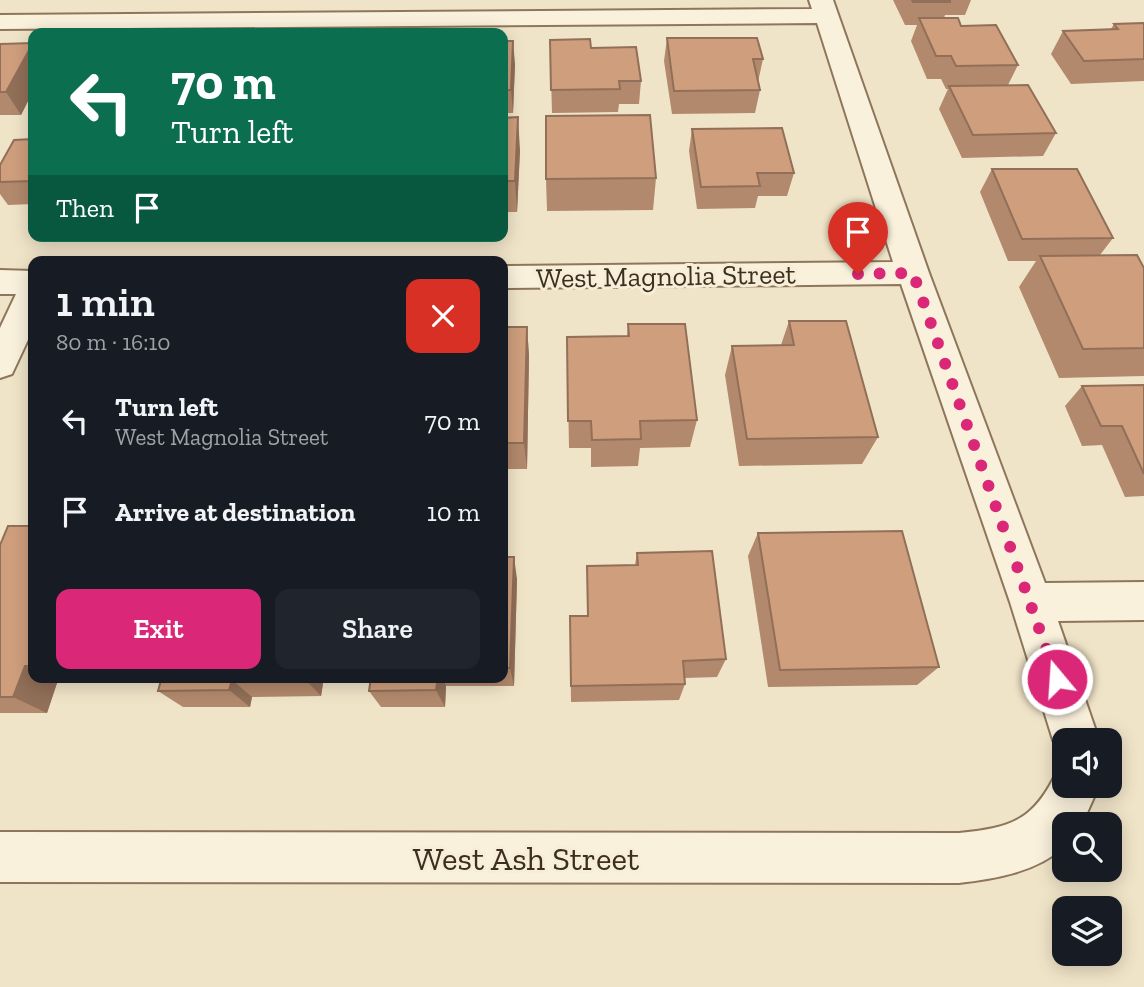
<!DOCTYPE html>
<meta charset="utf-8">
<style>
body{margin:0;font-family:"Zilla Slab",serif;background:#20242c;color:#f1f3f6;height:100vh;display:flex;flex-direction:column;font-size:26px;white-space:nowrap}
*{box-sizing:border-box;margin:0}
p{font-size:23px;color:#9ea1a6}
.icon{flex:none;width:38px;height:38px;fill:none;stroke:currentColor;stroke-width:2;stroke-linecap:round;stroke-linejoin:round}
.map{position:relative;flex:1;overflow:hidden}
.side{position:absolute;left:28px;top:256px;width:480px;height:427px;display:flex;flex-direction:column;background:#171b24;border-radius:14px;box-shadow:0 4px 18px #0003}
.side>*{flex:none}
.banner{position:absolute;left:28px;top:28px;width:480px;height:214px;border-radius:14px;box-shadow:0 4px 18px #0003;background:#0b6e4f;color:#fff;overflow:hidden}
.controls{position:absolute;left:1052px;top:728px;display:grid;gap:14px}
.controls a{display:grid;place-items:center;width:70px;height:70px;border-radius:14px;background:#171b24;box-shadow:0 4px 18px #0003;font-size:35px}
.pin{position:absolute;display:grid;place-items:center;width:60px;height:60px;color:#fff;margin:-72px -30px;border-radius:50% 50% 50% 0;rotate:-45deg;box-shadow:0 0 7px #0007}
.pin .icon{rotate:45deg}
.me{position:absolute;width:77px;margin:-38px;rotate:342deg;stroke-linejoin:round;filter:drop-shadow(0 0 5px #0008)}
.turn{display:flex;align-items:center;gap:24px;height:147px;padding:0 28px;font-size:32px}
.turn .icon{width:91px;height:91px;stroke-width:2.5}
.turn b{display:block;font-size:49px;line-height:60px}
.then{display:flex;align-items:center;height:66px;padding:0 28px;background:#0003;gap:14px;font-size:26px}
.round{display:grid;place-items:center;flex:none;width:74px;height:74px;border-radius:14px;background:#20242c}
.headline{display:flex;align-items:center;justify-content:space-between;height:119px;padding:0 28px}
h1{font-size:42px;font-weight:600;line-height:52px}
.action{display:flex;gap:14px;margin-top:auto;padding:14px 28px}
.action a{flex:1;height:80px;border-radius:14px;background:#db2777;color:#fff;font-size:28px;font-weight:600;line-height:80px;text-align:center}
.action a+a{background:#20242c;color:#f1f3f6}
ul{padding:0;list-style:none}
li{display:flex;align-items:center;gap:21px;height:91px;padding:0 28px}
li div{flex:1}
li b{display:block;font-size:26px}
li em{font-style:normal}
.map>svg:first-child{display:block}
</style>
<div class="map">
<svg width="1144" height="987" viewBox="0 0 1144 987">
<rect width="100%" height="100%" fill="#f0e4c8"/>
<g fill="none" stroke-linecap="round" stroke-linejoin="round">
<!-- minor casing -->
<g stroke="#8d765c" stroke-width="4">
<g id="minor">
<path d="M 809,0 L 833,0 L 929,273 L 1045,583 L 1144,582 L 1144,620 L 1058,621 L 1099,740 L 1064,740 L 1064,758 L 1060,756 L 1053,740 L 1010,602 L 901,284 L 502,288 L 502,266 L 893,262 L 817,23 L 0,29 L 0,15 L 812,9 Z"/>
<path d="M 0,270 L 33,271 L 33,329 L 12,374 L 0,378 L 0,328 L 16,294 L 0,294 Z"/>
<path d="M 1064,767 L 1064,786 L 1099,786 L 1082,824 L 1064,824 L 1064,847 C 1036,872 995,879 959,883 L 0,882 L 0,832 L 959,833 C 1012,828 1035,820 1058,769 Z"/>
</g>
</g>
<!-- minor -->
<use href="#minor" fill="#faf1dc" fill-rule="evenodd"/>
</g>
<!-- wall -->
<g fill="#b2896c">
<path d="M 893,0 L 971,0 L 965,15 L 945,15 L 944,18 L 961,26 L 1018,65 L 1008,85 L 1056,133 L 1043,156 L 962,158 L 939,109 L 948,89 L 946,89 L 941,79 L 927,79 L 911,41 L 917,25 L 905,25 Z"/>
<path d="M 1144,23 L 1144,81 L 1071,84 L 1051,54 L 1063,31 L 1111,29 L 1114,24 Z"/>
<path d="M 667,38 L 763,59 L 758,82 L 760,90 L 755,113 L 672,114 L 664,61 Z"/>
<path d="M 550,40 L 591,48 L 641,81 L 639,104 L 619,104 L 618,112 L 552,113 Z"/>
<path d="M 502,41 L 515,64 L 513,113 L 502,113 Z"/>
<path d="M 33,43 L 33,91 L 21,115 L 0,115 L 0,44 Z"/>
<path d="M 502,118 L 520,150 L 517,212 L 502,212 Z"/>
<path d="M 692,129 L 794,173 L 787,196 L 758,196 L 755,208 L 697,209 L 689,151 Z"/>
<path d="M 33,139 L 33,204 L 8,205 L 0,194 L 0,165 Z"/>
<path d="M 992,169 L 1113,238 L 1100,255 L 1144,268 L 1144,376 L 1059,378 L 1019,287 L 1036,261 L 1008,261 L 980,192 Z"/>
<path d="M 656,178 L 653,210 L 547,211 L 546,179 Z"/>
<path d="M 789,321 L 878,437 L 862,464 L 739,466 L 725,375 L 732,346 L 781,345 Z"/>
<path d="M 628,324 L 697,420 L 690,447 L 640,448 L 638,466 L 591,467 L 591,448 L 569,448 L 567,337 L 627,336 Z"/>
<path d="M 502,327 L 527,327 L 529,356 L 527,469 L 502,469 Z"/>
<path d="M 1144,385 L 1144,496 L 1125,497 L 1102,445 L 1082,446 L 1065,406 L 1082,386 Z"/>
<path d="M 33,526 L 33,677 L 128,677 L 126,683 L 57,683 L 47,713 L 0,713 L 0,545 Z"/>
<path d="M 758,533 L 939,667 L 917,685 L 768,687 L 748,556 Z"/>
<path d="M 637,553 L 726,659 L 717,677 L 685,678 L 685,684 L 679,700 L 571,702 L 570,616 L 587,616 L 587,566 L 635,565 Z"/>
<path d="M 502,557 L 517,579 L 514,686 L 446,686 L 445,707 L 381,707 L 369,691 L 371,677 L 502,677 Z"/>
<path d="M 162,677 L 324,677 L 321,696 L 252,697 L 250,707 L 183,707 L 158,691 Z"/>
</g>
<!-- shaded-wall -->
<g fill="#916f58">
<path d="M 513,41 L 515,64 L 513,113 L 511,90 Z"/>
<path d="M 33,43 L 33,91 L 21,115 L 6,92 Z"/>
<path d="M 518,117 L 520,150 L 517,212 L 515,181 Z"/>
<path d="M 527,327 L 529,356 L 527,469 L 524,443 Z"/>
<path d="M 514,557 L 517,579 L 514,686 L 510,668 Z"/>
<path d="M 25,666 L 33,671 L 33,677 L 46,677 L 57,683 L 47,713 L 13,697 Z"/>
<path d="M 117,677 L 128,677 L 126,683 Z"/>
<path d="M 305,677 L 324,677 L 321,696 L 305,679 Z"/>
<path d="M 438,677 L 442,677 L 446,686 L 445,707 L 436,690 Z"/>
<path d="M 232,680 L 252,697 L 250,707 L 229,690 Z"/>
</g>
<!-- building -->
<g fill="#cf9f7d" stroke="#916f58" stroke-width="2">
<path d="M 912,0 L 950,0 L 950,2 L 913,2 Z"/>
<path d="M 919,18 L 958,18 L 961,26 L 996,25 L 1018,65 L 956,66 L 951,56 L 936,56 Z"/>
<path d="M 1144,23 L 1144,59 L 1084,61 L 1063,31 L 1118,29 L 1114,24 Z"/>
<path d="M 667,38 L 757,38 L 763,59 L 753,59 L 760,90 L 674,91 Z"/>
<path d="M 590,39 L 591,48 L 636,47 L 641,81 L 619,81 L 620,89 L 551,90 L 550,40 Z"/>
<path d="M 502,41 L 513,41 L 511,90 L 502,90 Z"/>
<path d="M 33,43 L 6,92 L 0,92 L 0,44 Z"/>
<path d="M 1028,85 L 1056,133 L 973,135 L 949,86 Z"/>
<path d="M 650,115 L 656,178 L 546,179 L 546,116 Z"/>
<path d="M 518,117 L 515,181 L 502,181 L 502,118 Z"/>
<path d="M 782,128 L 794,173 L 757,173 L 760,186 L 701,187 L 692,129 Z"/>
<path d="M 33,139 L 33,181 L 0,182 L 0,165 L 14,140 Z"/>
<path d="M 992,169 L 1077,169 L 1113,238 L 1022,239 Z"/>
<path d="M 1137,255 L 1144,268 L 1144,348 L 1083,349 L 1040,256 Z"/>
<path d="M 789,321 L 846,321 L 878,437 L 747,439 L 732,346 L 794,345 Z"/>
<path d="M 628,324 L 685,324 L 697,420 L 640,421 L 641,439 L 592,440 L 591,421 L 568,421 L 567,337 L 629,336 Z"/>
<path d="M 502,327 L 527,327 L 524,443 L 502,443 Z"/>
<path d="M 1144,385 L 1144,474 L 1122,426 L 1101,426 L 1082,386 Z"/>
<path d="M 8,526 L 33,526 L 33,666 L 25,666 L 13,697 L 0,697 L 0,545 Z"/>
<path d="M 902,531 L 939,667 L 780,670 L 758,533 Z"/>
<path d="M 712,551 L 726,659 L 683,661 L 685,684 L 571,686 L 570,616 L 588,616 L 587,566 L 638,565 L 637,553 Z"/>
<path d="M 502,557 L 514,557 L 510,668 L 502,668 Z"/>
<path d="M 162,677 L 305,677 L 305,679 L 232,680 L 229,690 L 158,691 Z"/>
<path d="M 371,677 L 438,677 L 436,690 L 369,691 Z"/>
</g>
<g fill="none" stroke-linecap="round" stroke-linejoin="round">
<!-- route -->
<path stroke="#db2777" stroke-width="12" stroke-dasharray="0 21.6" d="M 858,274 L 913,273 L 1057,679"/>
</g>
<g text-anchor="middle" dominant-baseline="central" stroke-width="6" stroke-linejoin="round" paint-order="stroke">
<!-- street labels -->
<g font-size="28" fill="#3d2e20" stroke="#f7eed8">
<text transform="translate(666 276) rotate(-1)">West Magnolia Street</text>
</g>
<!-- near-street labels -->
<g font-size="33" fill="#3d2e20" stroke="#f7eed8">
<text x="526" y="858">West Ash Street</text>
</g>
</g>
</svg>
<div class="controls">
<a><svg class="icon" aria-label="sound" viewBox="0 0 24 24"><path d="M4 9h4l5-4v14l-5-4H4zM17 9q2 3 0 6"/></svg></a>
<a><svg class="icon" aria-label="search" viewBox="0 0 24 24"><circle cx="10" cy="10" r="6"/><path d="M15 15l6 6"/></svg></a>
<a><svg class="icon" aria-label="layers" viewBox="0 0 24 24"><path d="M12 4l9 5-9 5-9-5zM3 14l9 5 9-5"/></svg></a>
</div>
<div class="pin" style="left:858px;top:274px;background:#d93025"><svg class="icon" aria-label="arrive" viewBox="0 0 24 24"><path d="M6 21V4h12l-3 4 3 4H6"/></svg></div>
<svg class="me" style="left:1057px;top:679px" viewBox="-20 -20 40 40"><circle r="17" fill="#db2777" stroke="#fff" stroke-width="3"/><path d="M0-11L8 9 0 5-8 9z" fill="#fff"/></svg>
<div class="banner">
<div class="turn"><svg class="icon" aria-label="left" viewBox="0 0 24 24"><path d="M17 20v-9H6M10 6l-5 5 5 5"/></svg><div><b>70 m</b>Turn left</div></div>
<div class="then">Then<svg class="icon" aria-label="arrive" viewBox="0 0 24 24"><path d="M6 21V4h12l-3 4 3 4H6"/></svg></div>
</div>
<section class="side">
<div class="headline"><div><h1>1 min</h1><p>80 m · 16:10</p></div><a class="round" style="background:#d93025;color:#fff"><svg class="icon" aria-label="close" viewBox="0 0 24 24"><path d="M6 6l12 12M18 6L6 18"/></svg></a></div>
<ul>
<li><svg class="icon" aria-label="left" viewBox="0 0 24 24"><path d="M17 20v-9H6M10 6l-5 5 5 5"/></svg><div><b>Turn left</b><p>West Magnolia Street</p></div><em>70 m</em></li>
<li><svg class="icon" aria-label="arrive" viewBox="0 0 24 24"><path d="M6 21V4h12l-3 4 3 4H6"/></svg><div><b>Arrive at destination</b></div><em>10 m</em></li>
</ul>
<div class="action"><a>Exit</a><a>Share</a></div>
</section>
</div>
